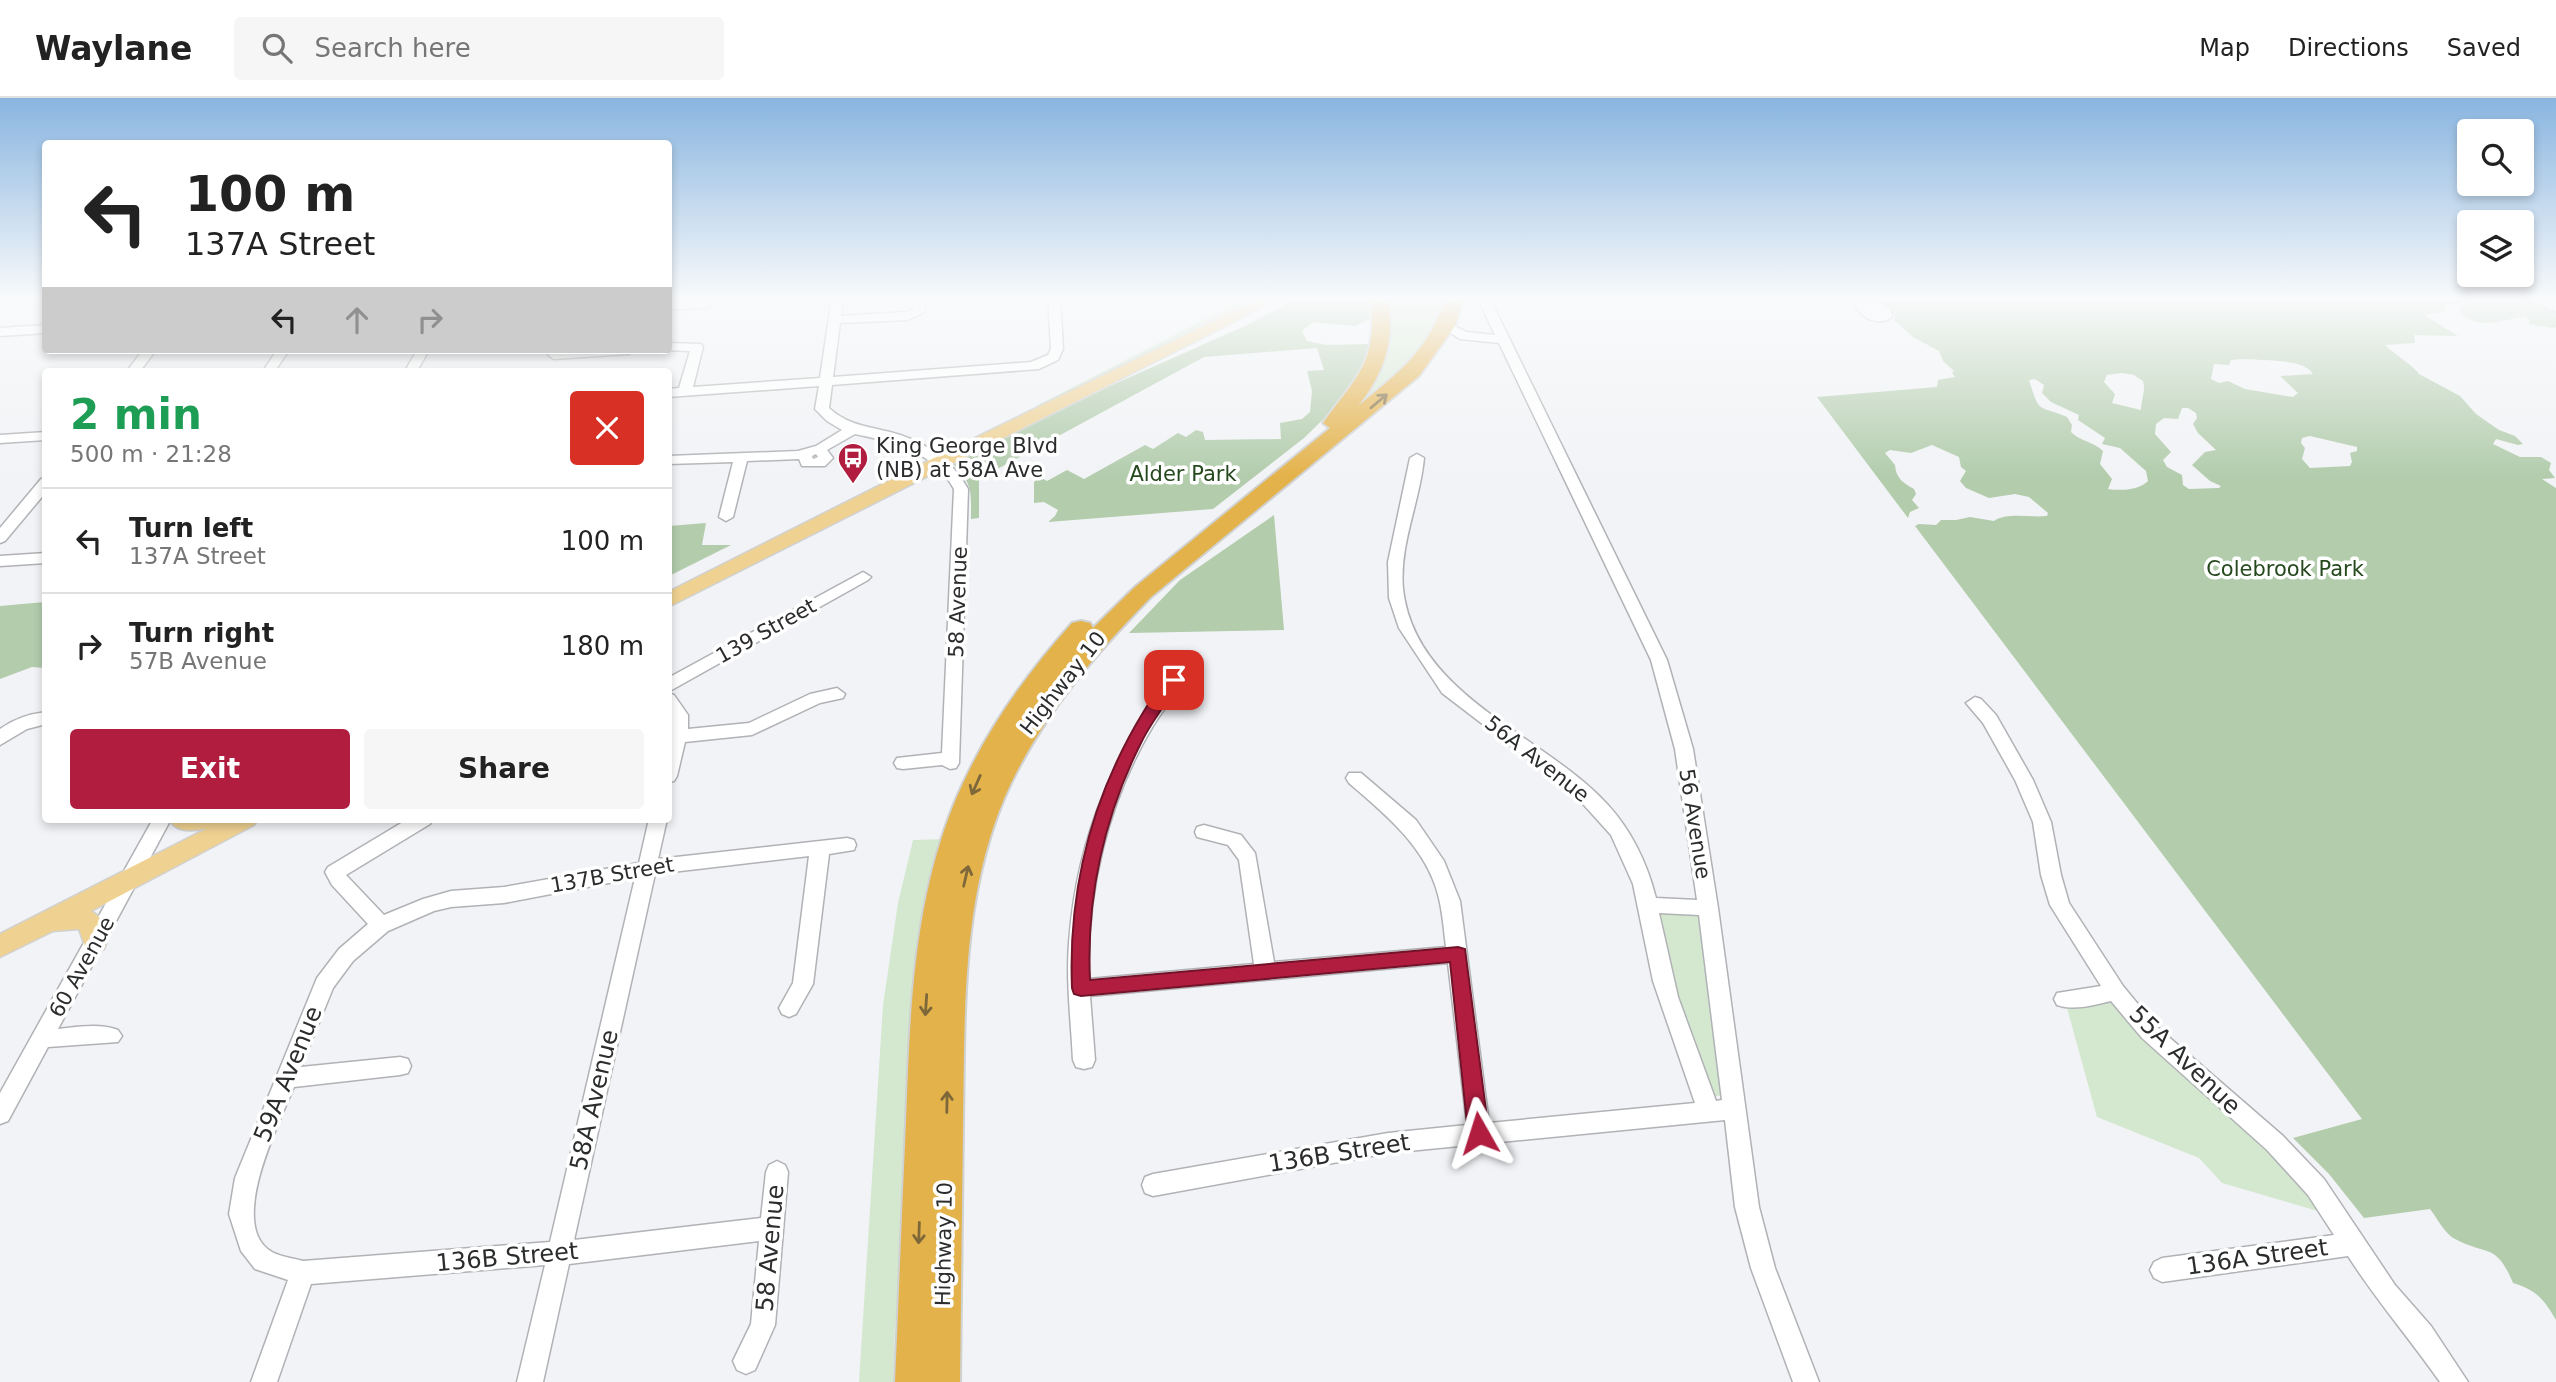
<!DOCTYPE html>
<meta charset="utf-8">
<style>
body{margin:0;font-family:"DejaVu Sans",sans-serif;background:#f6f6f6;color:#222;height:100vh;display:flex;flex-direction:column;font-size:26px;white-space:nowrap}
*{box-sizing:border-box;margin:0}
p{font-size:23px;color:#767676}
.icon{flex:none;width:38px;height:38px;fill:none;stroke:currentColor;stroke-width:2;stroke-linecap:round;stroke-linejoin:round}
.map{position:relative;flex:1;overflow:hidden}
.panel{position:absolute;left:42px;top:270px;width:630px;height:455px;display:flex;flex-direction:column;background:#fff;border-radius:7px;box-shadow:0 4px 10px #0003}
.panel>*{flex:none}
.top-card{position:absolute;left:42px;top:42px;width:630px;height:214px;border-radius:7px;box-shadow:0 4px 10px #0003;background:#fff;color:#222;overflow:hidden}
.tools{position:absolute;left:2457px;top:21px;display:grid;gap:14px}
.tools a{display:grid;place-items:center;width:77px;height:77px;border-radius:7px;background:#fff;box-shadow:0 4px 10px #0003;font-size:35px}
.pin{position:absolute;display:grid;place-items:center;width:60px;height:60px;color:#fff;margin:-30px;border-radius:14px;box-shadow:0 4px 10px #0006}
.me{position:absolute;width:77px;margin:-38px;rotate:354deg;stroke-linejoin:round;filter:drop-shadow(0 0 5px #0008)}
.turn{display:flex;align-items:center;gap:24px;height:147px;padding:0 28px;font-size:32px}
.turn .icon{width:91px;height:91px;stroke-width:2.5}
.turn b{display:block;font-size:49px;line-height:60px}
.lanes{display:flex;align-items:center;height:66px;padding:0 28px;background:#0003;justify-content:center;gap:35px;direction:ltr}
.lanes .off{opacity:.35}
.round{display:grid;place-items:center;flex:none;width:74px;height:74px;border-radius:7px;background:#f6f6f6}
.headline{display:flex;align-items:center;justify-content:space-between;height:119px;padding:0 28px}
h1{font-size:42px;font-weight:600;line-height:52px;color:#1e9e55}
.primary-button{display:flex;gap:14px;margin-top:auto;padding:14px 28px}
.primary-button a{flex:1;height:80px;border-radius:7px;background:#b01d3f;color:#fff;font-size:28px;font-weight:600;line-height:80px;text-align:center}
.primary-button a+a{background:#f6f6f6;color:#222}
ul{padding:0;list-style:none}
li{display:flex;align-items:center;gap:21px;height:105px;padding:0 28px;border-top:2px solid #e0e0e0}
li div{flex:1}
li b{display:block;font-size:26px}
li em{font-style:normal}
header{display:flex;align-items:center;gap:42px;box-sizing:border-box;height:98px;padding:0 35px;background:#fff;border-bottom:2px solid #e0e0e0}
header strong{font-size:33px}
nav{display:flex;gap:38px;margin-inline-start:auto;font-size:24px}
.search{width:490px;height:63px;background:#f6f6f6;display:flex;align-items:center;gap:18px;box-sizing:border-box;padding:0 24px;border-radius:7px;color:#767676;font-size:26px}
.map>svg:first-child{display:block}
</style>
<header>
<strong>Waylane</strong>
<div class="search"><svg class="icon" aria-label="search" viewBox="0 0 24 24"><circle cx="10" cy="10" r="6"/><path d="M15 15l6 6"/></svg>Search here</div>
<nav><a>Map</a><a>Directions</a><a>Saved</a></nav>
</header>
<div class="map">
<svg width="2556" height="1284" viewBox="0 0 2556 1284">
<rect width="100%" height="100%" fill="#f2f3f6"/>
<!-- green -->
<g fill="#d4e8d0">
<path d="M 1248,199 L 1265,199 L 1041,312 L 1036,308 Z"/>
<path d="M 1387,199 L 1445,199 L 1446,203 C 1422,263 1384,288 1337,330 C 1373,283 1397,263 1387,199 Z"/>
<path d="M 945,741 L 895,1229 L 893,1284 L 859,1284 L 883,907 L 898,805 L 913,742 Z"/>
<path d="M 1655,813 L 1700,817 L 1723,998 L 1710,998 L 1674,893 Z"/>
<path d="M 2113,894 L 2272,1047 L 2328,1116 L 2222,1085 L 2199,1060 L 2097,1019 L 2067,910 Z"/>
</g>
<!-- forest -->
<g fill="#b2ccac" fill-rule="evenodd">
<path d="M 1301,199 L 1367,199 L 1370,221 L 1355,228 L 1313,224 L 1302,233 L 1307,243 L 1326,247 L 1372,246 L 1371,255 L 1346,299 L 1304,340 L 1213,411 L 1048,424 L 1055,418 L 1058,412 L 1044,404 L 1034,405 L 1034,384 L 1040,379 L 1047,383 L 1067,372 L 1084,381 L 1145,347 L 1153,351 L 1178,335 L 1186,339 L 1196,332 L 1203,334 L 1205,342 L 1281,341 L 1280,325 L 1302,321 L 1310,314 L 1312,293 L 1307,273 L 1324,272 L 1317,250 L 1204,259 L 979,381 L 979,420 L 971,421 C 971,393 973,386 953,366 L 1112,287 L 1247,227 Z"/>
<path d="M 1864,199 L 2527,199 L 2556,215 L 2556,229 L 2553,230 L 2529,226 L 2530,222 L 2524,219 C 2502,221 2477,234 2459,213 L 2466,205 L 2460,204 L 2455,207 L 2445,207 L 2446,213 L 2424,217 L 2458,238 L 2414,237 L 2415,245 L 2385,247 C 2394,256 2415,269 2419,276 L 2460,298 L 2476,316 L 2499,332 L 2515,338 L 2523,346 L 2518,347 L 2496,341 L 2493,346 L 2520,359 L 2541,359 L 2551,365 L 2549,372 L 2555,380 L 2542,381 L 2556,390 L 2556,1222 C 2544,1201 2536,1192 2513,1185 C 2496,1144 2487,1158 2455,1141 C 2445,1136 2437,1120 2430,1111 L 2364,1120 L 2329,1076 L 2293,1040 L 2362,1021 L 1915,428 L 1919,426 L 1936,427 L 1941,422 L 1956,422 L 1970,419 L 1994,423 C 2007,414 2031,420 2047,418 L 2048,415 L 2029,399 L 2015,396 L 1989,400 L 1966,390 L 1960,383 L 1966,373 L 1961,369 L 1959,359 L 1932,347 L 1911,355 L 1890,352 L 1885,355 L 1895,367 C 1896,380 1903,385 1914,391 L 1916,396 L 1912,402 L 1919,410 L 1910,414 L 1908,420 L 1817,299 L 1937,289 L 1938,282 L 1955,279 L 1952,275 L 1954,273 L 1943,263 L 1939,253 L 1913,239 L 1894,222 L 1895,218 L 1892,214 ZM 2243,261 C 2261,263 2304,260 2313,276 L 2280,278 L 2298,295 L 2293,299 L 2245,291 L 2228,283 L 2219,285 L 2211,281 L 2214,266 L 2229,267 L 2231,262 ZM 2122,275 L 2134,277 L 2143,283 C 2146,294 2141,301 2141,312 L 2112,305 L 2115,296 L 2104,284 L 2107,277 ZM 2035,281 L 2044,287 L 2042,295 L 2051,304 L 2079,317 L 2078,322 L 2105,340 L 2102,346 L 2120,350 L 2146,373 L 2148,383 C 2139,392 2121,393 2108,391 L 2112,381 L 2100,366 L 2103,353 C 2093,343 2081,344 2071,334 L 2072,327 L 2067,319 C 2037,306 2040,317 2029,282 ZM 2182,310 L 2188,310 L 2196,315 L 2197,320 L 2193,326 L 2198,335 L 2216,352 L 2205,354 L 2192,367 L 2210,383 L 2221,388 L 2219,390 L 2189,391 L 2183,387 L 2182,377 L 2167,369 L 2163,362 L 2171,354 L 2155,336 L 2156,326 L 2164,320 L 2178,321 ZM 2310,338 L 2357,349 L 2357,353 L 2350,355 L 2352,364 L 2350,368 L 2310,370 L 2302,361 L 2305,350 L 2301,345 L 2302,340 Z"/>
<path d="M 1274,417 L 1284,532 L 1129,535 L 1180,482 Z"/>
<path d="M 706,425 L 702,447 L 731,447 L 669,478 L 669,428 Z"/>
<path d="M 45,504 L 45,570 L 32,569 L 0,581 L 0,508 Z"/>
</g>
<g fill="none" stroke-linecap="round" stroke-linejoin="round">
<!-- stream -->
<path stroke="#9cb7d5" stroke-width="2.5" d="M 2545,209 L 2556,215"/>
<!-- minor casing -->
<g stroke="#b0b2b5" stroke-width="3">
<g id="minor">
<path d="M 832,199 L 844,199 L 841,218 L 906,214 L 912,212 L 915,199 L 927,199 L 924,214 L 908,222 L 840,225 L 833,279 L 1031,264 L 1048,257 L 1051,251 L 1048,199 L 1060,199 L 1063,251 L 1058,262 L 1039,271 L 832,287 L 829,310 C 848,327 866,328 890,334 C 922,342 952,361 968,391 L 959,665 L 956,670 L 950,671 L 942,667 L 903,671 L 897,670 L 894,665 L 897,660 L 942,655 L 954,391 C 933,353 893,344 855,336 L 827,352 L 833,360 L 825,368 L 802,368 L 799,361 L 747,363 L 733,419 L 726,423 L 719,419 L 733,364 L 668,366 L 668,358 L 798,353 L 816,348 L 842,332 L 827,323 L 815,311 L 819,288 L 668,299 L 668,291 L 679,290 L 690,253 L 665,252 L 668,252 L 668,245 L 701,246 L 703,249 L 693,289 L 820,280 ZM 816,356 L 818,359 L 813,361 L 812,358 Z"/>
<path d="M 1477,199 L 1489,199 L 1667,562 L 1693,651 L 1718,810 L 1759,1109 L 1775,1170 L 1819,1284 L 1793,1284 L 1751,1170 L 1735,1109 L 1725,1022 L 1388,1055 L 1153,1098 L 1145,1095 L 1142,1087 L 1145,1079 L 1153,1076 L 1388,1035 L 1467,1027 L 1448,865 L 1090,898 L 1095,962 L 1092,969 L 1084,971 L 1076,969 L 1073,962 C 1071,923 1066,884 1069,845 C 1077,733 1118,646 1185,558 L 1191,556 L 1199,562 C 1185,585 1167,605 1153,628 C 1108,703 1086,794 1089,881 L 1254,866 L 1239,762 L 1228,747 L 1197,739 L 1195,734 L 1197,729 L 1204,727 L 1241,737 L 1255,755 L 1274,864 L 1446,849 C 1444,834 1443,819 1440,805 C 1430,752 1387,718 1349,685 L 1346,680 L 1349,675 L 1361,675 L 1416,722 L 1444,763 L 1460,803 L 1489,1025 L 1695,1005 L 1653,883 L 1633,786 L 1611,737 L 1574,696 L 1442,595 L 1399,530 L 1389,500 L 1388,464 L 1410,360 L 1417,356 L 1424,360 C 1420,404 1399,446 1403,491 C 1415,598 1544,637 1607,706 C 1632,733 1647,765 1656,800 L 1697,802 L 1675,651 L 1651,562 L 1499,245 L 1460,241 L 1440,228 L 1446,224 L 1467,234 L 1495,237 ZM 1659,815 L 1699,817 L 1722,1002 L 1716,1003 L 1678,899 Z"/>
<path d="M 1852,199 L 1867,199 L 1890,211 L 1892,219 C 1880,228 1865,222 1856,210 L 1857,203 Z"/>
<path d="M 706,202 L 710,203 L 710,209 L 668,212 L 668,204 Z"/>
<path d="M 46,227 L 46,235 L 0,238 L 0,230 Z"/>
<path d="M 143,252 L 156,252 L 140,273 L 127,273 Z"/>
<path d="M 277,252 L 289,252 L 275,273 L 263,273 Z"/>
<path d="M 417,252 L 429,252 L 417,273 L 405,273 Z"/>
<path d="M 572,252 L 635,252 L 629,256 L 554,261 L 548,257 L 554,253 Z"/>
<path d="M 46,334 L 46,342 L 0,345 L 0,337 Z"/>
<path d="M 46,380 L 46,394 L 5,443 L 0,445 L 0,430 L 41,381 Z"/>
<path d="M 46,455 L 46,465 L 0,468 L 0,458 Z"/>
<path d="M 863,474 L 871,479 L 868,482 L 668,594 L 668,580 Z"/>
<path d="M 837,590 L 845,596 L 843,600 L 820,605 L 752,637 L 685,644 L 677,678 L 674,683 L 668,684 L 668,640 L 672,625 L 668,615 L 668,595 L 674,597 L 688,617 L 688,631 L 749,625 L 810,596 Z"/>
<path d="M 1975,599 L 1981,601 L 1996,617 L 2033,682 L 2051,724 L 2061,777 L 2069,805 L 2123,888 L 2156,928 L 2283,1038 L 2324,1081 L 2395,1187 L 2431,1228 L 2468,1284 L 2440,1284 C 2410,1241 2376,1202 2348,1158 L 2162,1184 L 2154,1180 L 2150,1172 L 2154,1164 L 2162,1160 L 2334,1137 L 2308,1097 L 2267,1052 L 2142,940 L 2111,903 C 2094,907 2074,913 2057,907 L 2054,901 L 2057,895 L 2101,888 L 2050,807 L 2041,777 L 2033,724 L 2015,682 L 1983,625 L 1966,605 Z"/>
<path d="M 46,614 L 46,626 L 27,631 L 0,647 L 0,631 C 14,621 29,616 46,614 Z"/>
<path d="M 153,721 L 171,721 L 58,931 C 78,929 99,925 118,932 L 122,938 L 118,944 L 48,949 L 8,1023 L 0,1026 L 0,995 Z"/>
<path d="M 408,721 L 432,721 L 430,726 L 346,777 L 384,817 L 423,801 L 451,793 L 504,789 L 639,765 L 649,721 L 667,721 L 658,761 L 847,740 L 854,742 L 856,747 L 854,752 L 829,756 L 813,886 L 796,916 L 789,919 L 782,916 L 779,910 L 793,885 L 809,758 L 655,776 L 574,1142 L 761,1120 L 766,1074 L 769,1067 L 777,1063 L 785,1067 L 788,1074 L 775,1227 L 755,1272 L 746,1276 L 737,1272 L 733,1263 L 751,1226 L 759,1143 L 569,1166 L 543,1284 L 517,1284 L 545,1167 L 311,1186 L 277,1284 L 251,1284 L 288,1182 L 255,1171 L 241,1153 L 229,1116 L 235,1080 L 317,880 L 339,851 L 368,826 L 332,787 L 325,774 L 328,769 ZM 635,780 L 550,1144 L 303,1163 C 293,1160 281,1159 272,1154 C 226,1128 280,1023 294,989 L 400,977 L 408,975 L 411,968 L 408,961 L 400,959 L 301,969 L 333,890 L 353,863 L 388,833 L 434,813 L 451,809 L 504,805 Z"/>
</g>
</g>
<!-- major casing -->
<g stroke="#d0d1d1" stroke-width="3">
<g id="major">
<path d="M 1263,199 L 1283,199 L 668,509 L 668,494 L 932,361 Z"/>
<path d="M 169,721 L 258,721 L 254,727 L 91,813 C 104,820 111,837 104,851 L 95,854 L 86,851 L 79,831 L 53,833 L 0,859 L 0,836 L 206,731 C 192,732 177,736 169,721 Z"/>
</g>
</g>
<!-- highway casing -->
<g stroke="#d0d1d1" stroke-width="4">
<path id="highway" d="M 1370,199 L 1388,199 C 1395,242 1385,274 1358,308 C 1400,274 1429,252 1446,199 L 1464,199 L 1455,228 L 1419,278 L 1151,499 C 1096,555 1046,613 1011,685 C 961,791 965,909 963,1024 C 962,1110 961,1197 960,1284 L 895,1284 C 899,1197 902,1111 906,1024 C 910,917 913,807 954,706 C 982,638 1023,580 1072,525 L 1081,523 L 1090,525 L 1093,530 L 1135,489 L 1330,330 L 1323,325 C 1357,277 1379,264 1370,199 Z"/>
</g>
<!-- minor -->
<use href="#minor" fill="#fff" fill-rule="evenodd"/>
<!-- major -->
<use href="#major" fill="#efd192" fill-rule="evenodd"/>
<!-- highway -->
<use href="#highway" fill="#e4b24a" fill-rule="evenodd"/>
</g>
<!-- one-way arrows -->
<defs><path id="oneway-shaft" d="M-6 0H5M1.5-3L5.5 0L1.5 3" fill="none" stroke-width="1.6" stroke-linecap="round" stroke-linejoin="round" transform="scale(1.75)"/></defs>
<g stroke="#7e683a">
<use href="#oneway-shaft" transform="translate(1379 303) rotate(-40)"/>
<use href="#oneway-shaft" transform="translate(976 687) rotate(114)"/>
<use href="#oneway-shaft" transform="translate(966 778) rotate(-77)"/>
<use href="#oneway-shaft" transform="translate(926 907) rotate(94)"/>
<use href="#oneway-shaft" transform="translate(947 1004) rotate(-89)"/>
<use href="#oneway-shaft" transform="translate(919 1135) rotate(92)"/>
</g>
<!-- sky -->
<linearGradient id="sky" x2="0" y2="1"><stop stop-color="#89b5e0"/><stop offset="0.53" stop-color="#f9fafb"/><stop offset="1" stop-color="#f9fafb" stop-opacity="0"/></linearGradient>
<rect width="2556" height="379" fill="url(#sky)"/>
<!-- route -->
<path fill="#b01d3f" stroke="#721329" stroke-width="2" d="M 1174,577 L 1182,582 C 1168,603 1152,622 1141,645 C 1104,718 1086,800 1090,882 L 1458,849 L 1465,851 L 1489,1035 L 1486,1042 L 1479,1044 L 1471,1042 L 1468,1035 L 1450,864 L 1081,898 L 1074,896 L 1072,890 C 1068,792 1092,698 1144,613 C 1151,602 1161,581 1174,577 Z"/>
<!-- icons -->
<defs>
<g id="bus-pin" transform="scale(1.575)"><path d="M0 17L-7.5 6A9.5 9.5 0 1 1 7.5 6Z" fill="#b01d3f" stroke="#fff"/><path d="M-5-6H5V4H4V6H2V4H-2V6H-4V4H-5ZM-3.5-4V0h7V-4ZM-3.5 1.2v1.5H-2V1.2ZM2 1.2v1.5H3.5V1.2Z" fill="#fff"/></g>
</defs>
<g fill-rule="evenodd">
<use href="#bus-pin" x="853" y="360"/>
</g>
<g text-anchor="middle" dominant-baseline="central" stroke-width="7" stroke-linejoin="round" paint-order="stroke">
<!-- poi labels -->
<g font-size="21" fill="#2b2c2d" stroke="#fff" text-anchor="start">
<text x="876" y="348">King George Blvd<tspan x="876" dy="24">(NB) at 58A Ave</tspan></text>
</g>
<!-- park labels -->
<g font-size="21" fill="#25491d" stroke="#fff">
<text x="1183" y="376">Alder Park</text>
<text x="2285" y="471">Colebrook Park</text>
</g>
<!-- street labels -->
<g font-size="21" fill="#2b2c2d" stroke="#fff">
<text transform="translate(958 504) rotate(-88)">58 Avenue</text>
<text transform="translate(766 533) rotate(-29)">139 Street</text>
<text transform="translate(1063 585) rotate(-52)">Highway 10</text>
<text transform="translate(1537 661) rotate(38)">56A Avenue</text>
<text transform="translate(1695 726) rotate(81)">56 Avenue</text>
<text transform="translate(612 777) rotate(-10)">137B Street</text>
<text transform="translate(82 869) rotate(-61)">60 Avenue</text>
<text transform="translate(944 1146) rotate(-89)">Highway 10</text>
</g>
<!-- near-street labels -->
<g font-size="24" fill="#2b2c2d" stroke="#fff">
<text transform="translate(2185 962) rotate(44)">55A Avenue</text>
<text transform="translate(288 976) rotate(-68)">59A Avenue</text>
<text transform="translate(594 1002) rotate(-77)">58A Avenue</text>
<text transform="translate(1339 1055) rotate(-9)">136B Street</text>
<text transform="translate(770 1150) rotate(-85)">58 Avenue</text>
<text transform="translate(507 1159) rotate(-5)">136B Street</text>
<text transform="translate(2257 1159) rotate(-8)">136A Street</text>
</g>
</g>
</svg>
<div class="tools">
<a><svg class="icon" aria-label="search" viewBox="0 0 24 24"><circle cx="10" cy="10" r="6"/><path d="M15 15l6 6"/></svg></a>
<a><svg class="icon" aria-label="layers" viewBox="0 0 24 24"><path d="M12 4l9 5-9 5-9-5zM3 14l9 5 9-5"/></svg></a>
</div>
<div class="pin" style="left:1174px;top:582px;background:#d93025"><svg class="icon" aria-label="arrive" viewBox="0 0 24 24"><path d="M6 21V4h12l-3 4 3 4H6"/></svg></div>
<svg class="me" style="left:1479px;top:1035px" viewBox="-20 -20 40 40"><path d="M0-17L14 15 0 8-14 15z" fill="#b01d3f" stroke="#fff" stroke-width="4"/></svg>
<div class="top-card">
<div class="turn"><svg class="icon" aria-label="left" viewBox="0 0 24 24"><path d="M17 20v-9H6M10 6l-5 5 5 5"/></svg><div><b>100 m</b>137A Street</div></div>
<div class="lanes"><svg class="icon" aria-label="left" viewBox="0 0 24 24"><path d="M17 20v-9H6M10 6l-5 5 5 5"/></svg><svg class="icon off" aria-label="ahead" viewBox="0 0 24 24"><path d="M12 20V5M6 11l6-6 6 6"/></svg><svg class="icon off" aria-label="right" viewBox="0 0 24 24"><path d="M7 20v-9h11M14 6l5 5-5 5"/></svg></div>
</div>
<section class="panel">
<div class="headline"><div><h1>2 min</h1><p>500 m · 21:28</p></div><a class="round" style="background:#d93025;color:#fff"><svg class="icon" aria-label="close" viewBox="0 0 24 24"><path d="M6 6l12 12M18 6L6 18"/></svg></a></div>
<ul>
<li><svg class="icon" aria-label="left" viewBox="0 0 24 24"><path d="M17 20v-9H6M10 6l-5 5 5 5"/></svg><div><b>Turn left</b><p>137A Street</p></div><em>100 m</em></li>
<li><svg class="icon" aria-label="right" viewBox="0 0 24 24"><path d="M7 20v-9h11M14 6l5 5-5 5"/></svg><div><b>Turn right</b><p>57B Avenue</p></div><em>180 m</em></li>
</ul>
<div class="primary-button"><a>Exit</a><a>Share</a></div>
</section>
</div>
